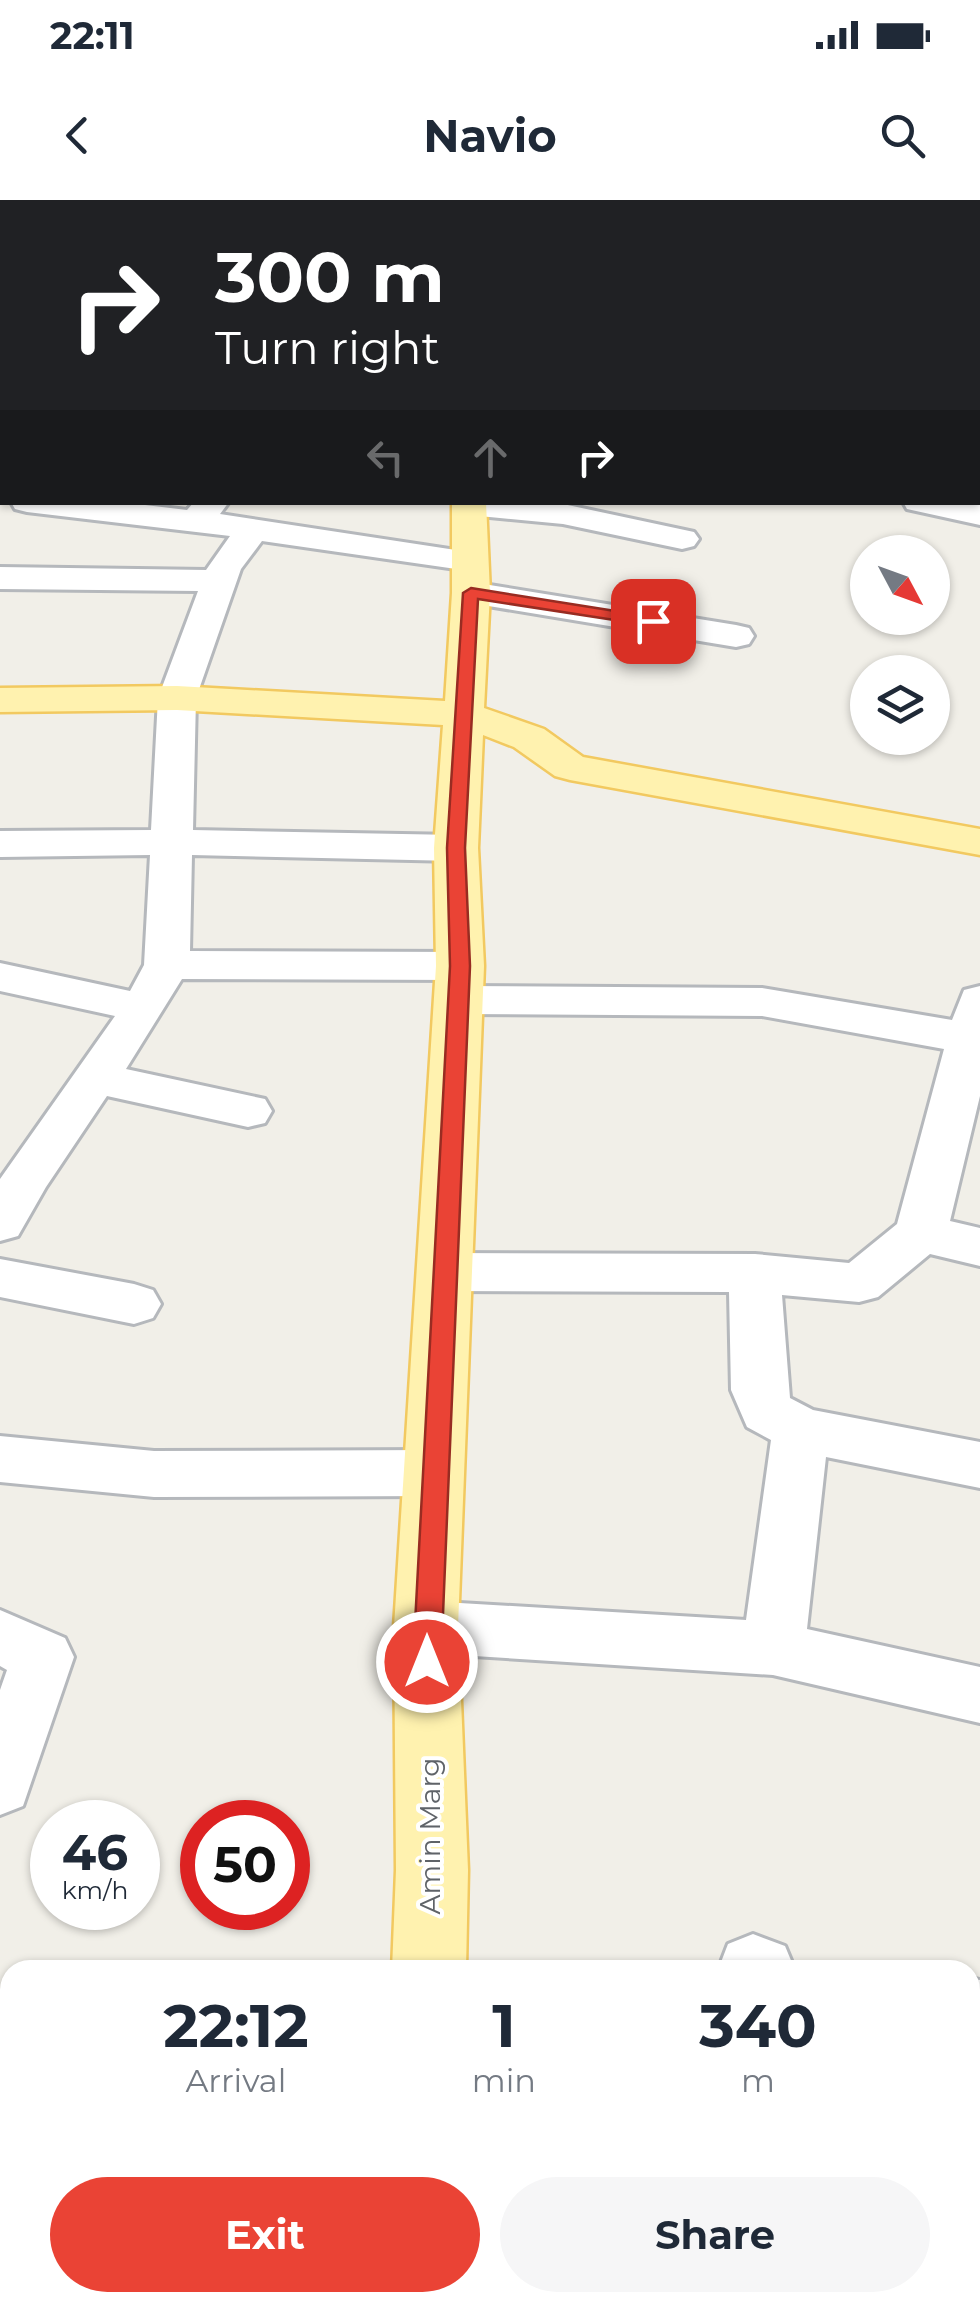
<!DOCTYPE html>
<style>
body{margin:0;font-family:Montserrat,sans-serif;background:#f6f6f7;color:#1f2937;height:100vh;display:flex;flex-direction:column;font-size:38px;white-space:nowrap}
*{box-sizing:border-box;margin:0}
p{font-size:32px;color:#747a83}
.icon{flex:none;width:55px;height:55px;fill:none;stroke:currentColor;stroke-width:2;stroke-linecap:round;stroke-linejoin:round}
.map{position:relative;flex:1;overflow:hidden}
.details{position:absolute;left:0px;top:1760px;width:980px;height:352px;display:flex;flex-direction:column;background:#fff;border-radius:30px 30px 0 0;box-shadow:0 2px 8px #0004}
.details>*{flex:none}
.banner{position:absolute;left:0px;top:0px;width:980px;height:305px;box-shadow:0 2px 8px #0004;background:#202124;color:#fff;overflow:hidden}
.needle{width:65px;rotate:131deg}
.tools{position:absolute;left:850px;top:335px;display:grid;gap:20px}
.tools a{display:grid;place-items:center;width:100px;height:100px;border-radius:50%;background:#fff;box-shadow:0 2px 8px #0004;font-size:50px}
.speed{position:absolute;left:30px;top:1600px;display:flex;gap:20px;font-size:50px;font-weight:700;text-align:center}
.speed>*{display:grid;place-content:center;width:130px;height:130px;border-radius:50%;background:#fff;box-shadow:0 2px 8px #0004;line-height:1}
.speed small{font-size:25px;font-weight:400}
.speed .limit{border:15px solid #d22;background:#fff;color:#111}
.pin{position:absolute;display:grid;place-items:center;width:85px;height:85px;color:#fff;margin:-42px;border-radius:20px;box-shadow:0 5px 15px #0006}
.me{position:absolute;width:110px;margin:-55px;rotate:0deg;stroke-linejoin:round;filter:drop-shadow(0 0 8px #0008)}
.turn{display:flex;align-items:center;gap:35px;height:210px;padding:0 50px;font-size:45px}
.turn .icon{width:130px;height:130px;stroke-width:2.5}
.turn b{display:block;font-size:70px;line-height:85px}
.lanes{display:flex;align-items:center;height:95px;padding:0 50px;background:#0003;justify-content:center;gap:50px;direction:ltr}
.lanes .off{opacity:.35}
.eta{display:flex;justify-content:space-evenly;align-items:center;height:170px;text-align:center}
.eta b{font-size:60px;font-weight:700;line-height:70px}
.action{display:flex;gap:20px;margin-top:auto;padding:20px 50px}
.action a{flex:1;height:115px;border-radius:60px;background:#ea4335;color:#fff;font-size:40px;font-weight:700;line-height:115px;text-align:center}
.action a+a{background:#f6f6f7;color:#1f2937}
.status{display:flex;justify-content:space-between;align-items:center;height:70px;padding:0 50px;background:#fff;direction:ltr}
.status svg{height:28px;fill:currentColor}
header{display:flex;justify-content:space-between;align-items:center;height:130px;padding:0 50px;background:#fff;font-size:45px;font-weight:700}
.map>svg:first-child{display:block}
</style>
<div class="status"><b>22:11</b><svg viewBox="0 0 49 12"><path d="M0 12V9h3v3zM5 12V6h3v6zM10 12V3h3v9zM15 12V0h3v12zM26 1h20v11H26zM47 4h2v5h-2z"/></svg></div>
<header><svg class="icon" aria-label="back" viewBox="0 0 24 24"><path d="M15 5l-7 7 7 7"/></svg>Navio<svg class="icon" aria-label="search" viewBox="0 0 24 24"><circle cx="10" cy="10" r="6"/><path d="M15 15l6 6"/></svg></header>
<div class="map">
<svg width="980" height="2112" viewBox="0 0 980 2112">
<rect width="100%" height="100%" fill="#f1efe8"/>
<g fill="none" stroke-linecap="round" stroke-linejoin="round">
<!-- minor casing -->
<g stroke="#b5b8bc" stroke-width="6">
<g id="minor">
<path d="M 135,0 L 181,0 L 183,2 L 137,2 Z"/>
<path d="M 186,0 L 230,0 L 232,2 L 188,2 Z"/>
<path d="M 485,0 L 524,0 L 526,2 L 487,2 Z"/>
<path d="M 0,44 L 2,45 L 2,61 L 0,61 Z"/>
<rect x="978" y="48" width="2" height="16"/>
<rect x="0" y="102" width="2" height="16"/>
<path d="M 980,122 L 980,144 L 978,145 L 978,123 Z"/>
<path d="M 2,160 L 2,179 L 0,180 L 0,161 Z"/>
<rect x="0" y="232" width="2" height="18"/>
<path d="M 11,302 L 120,302 L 187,310 L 194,302 L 229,302 L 220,314 L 482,354 L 487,361 L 482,368 L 470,371 L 262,341 L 241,369 L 196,498 L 193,630 L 456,635 L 471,639 L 477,648 L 471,657 L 456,661 L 192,655 L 190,751 L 460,752 L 476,756 L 483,766 L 476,776 L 460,780 L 182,779 L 126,869 L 265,899 L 272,911 L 265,923 L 248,927 L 107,896 L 46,987 L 18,1036 L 0,1041 L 0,979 L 115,816 L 0,791 L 0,763 L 130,791 L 144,765 L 150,655 L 0,657 L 0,631 L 151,630 L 158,498 L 198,391 L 0,389 L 0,367 L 206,370 L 230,336 L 27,312 L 15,309 Z"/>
<path d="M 454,302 L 563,304 L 694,332 L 699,339 L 694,346 L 682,349 L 563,324 L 469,315 L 457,312 Z"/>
<path d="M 903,302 L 980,305 L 980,325 L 907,309 Z"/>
<path d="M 471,382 L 736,425 L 749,428 L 754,436 L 749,444 L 736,447 L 458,401 L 453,393 L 458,385 Z"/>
<path d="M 459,786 L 762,788 L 952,820 L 964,790 L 980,786 L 980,896 L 950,1021 L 980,1028 L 980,1066 L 930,1054 L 878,1097 L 859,1102 L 782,1095 L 790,1198 L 813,1210 L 980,1242 L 980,1288 L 826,1257 L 807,1429 L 980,1467 L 980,1523 L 773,1475 L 426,1453 L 404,1446 L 395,1427 L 404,1408 L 426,1401 L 746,1420 L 771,1240 L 747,1227 L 731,1190 L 729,1092 L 444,1091 L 425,1086 L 418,1072 L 425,1058 L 444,1053 L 755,1054 L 849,1063 L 897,1024 L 944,849 L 762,816 L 459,814 L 443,810 L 436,800 L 443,790 Z"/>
<path d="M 0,1059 L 134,1084 L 153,1090 L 161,1104 L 153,1118 L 134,1124 L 0,1097 Z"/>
<path d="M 0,1236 L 154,1251 L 434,1250 L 455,1257 L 463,1273 L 455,1289 L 434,1296 L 154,1297 L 0,1282 Z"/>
<path d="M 0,1410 L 65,1438 L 74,1457 L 23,1606 L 0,1615 L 0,1490 L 7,1470 L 0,1466 Z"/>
<path d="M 753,1734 L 785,1746 L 795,1770 L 718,1770 L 728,1744 Z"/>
<path d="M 970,1778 L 980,1780 L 980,1852 L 970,1850 Z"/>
<rect x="0" y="1861" width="10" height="74"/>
</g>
</g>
<!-- major casing -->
<g stroke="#f2c960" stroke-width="5">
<g id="major">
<path d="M 452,302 L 486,302 L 490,393 L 484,508 L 544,529 L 583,557 L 980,629 L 980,655 L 570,580 L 555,576 L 514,547 L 483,535 L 478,648 L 484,766 L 458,1427 L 468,1670 L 466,1770 L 392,1770 L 396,1670 L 394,1427 L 436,766 L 434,648 L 443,525 L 177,510 L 0,512 L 0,488 L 177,486 L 445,501 L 452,393 Z"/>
<rect x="375" y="2102" width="84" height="10"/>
</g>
</g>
<!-- minor -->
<use href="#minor" fill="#fff" fill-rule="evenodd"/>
<!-- major -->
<use href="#major" fill="#fff2af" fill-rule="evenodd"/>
</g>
<!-- route -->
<path fill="#ea4335" stroke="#982c22" stroke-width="2.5" d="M 471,388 L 653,417 L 661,421 L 653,426 L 478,399 L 465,648 L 470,766 L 441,1462 L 437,1470 L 427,1474 L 417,1470 L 413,1462 L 450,766 L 447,648 L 463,393 Z"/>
<g text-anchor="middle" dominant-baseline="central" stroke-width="8" stroke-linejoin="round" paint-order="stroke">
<!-- street labels -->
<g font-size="28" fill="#5f6368" stroke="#fff">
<text transform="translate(430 1636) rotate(-90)">Amin Marg</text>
</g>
</g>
</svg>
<div class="tools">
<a><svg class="needle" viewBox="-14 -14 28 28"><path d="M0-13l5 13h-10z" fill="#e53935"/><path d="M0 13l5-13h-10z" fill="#747a83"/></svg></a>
<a><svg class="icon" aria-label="layers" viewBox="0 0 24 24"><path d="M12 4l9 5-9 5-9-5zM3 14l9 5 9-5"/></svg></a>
</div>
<div class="speed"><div>46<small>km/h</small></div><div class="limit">50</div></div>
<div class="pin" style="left:653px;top:421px;background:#d93025"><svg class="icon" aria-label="arrive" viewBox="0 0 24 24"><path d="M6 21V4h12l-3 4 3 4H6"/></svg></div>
<svg class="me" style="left:427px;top:1462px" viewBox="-20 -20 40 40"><circle r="17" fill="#ea4335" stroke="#fff" stroke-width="3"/><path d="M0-11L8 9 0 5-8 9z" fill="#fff"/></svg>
<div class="banner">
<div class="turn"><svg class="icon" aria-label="right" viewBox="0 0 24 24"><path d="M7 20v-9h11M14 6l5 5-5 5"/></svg><div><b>300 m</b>Turn right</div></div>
<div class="lanes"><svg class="icon off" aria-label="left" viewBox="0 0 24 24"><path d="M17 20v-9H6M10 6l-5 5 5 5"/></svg><svg class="icon off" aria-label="ahead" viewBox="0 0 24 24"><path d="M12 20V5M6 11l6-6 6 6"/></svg><svg class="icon" aria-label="right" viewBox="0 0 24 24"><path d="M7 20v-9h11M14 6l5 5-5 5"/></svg></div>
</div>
<section class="details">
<div class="eta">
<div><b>22:12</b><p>Arrival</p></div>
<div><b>1</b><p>min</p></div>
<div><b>340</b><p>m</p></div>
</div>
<div class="action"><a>Exit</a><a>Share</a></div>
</section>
</div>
